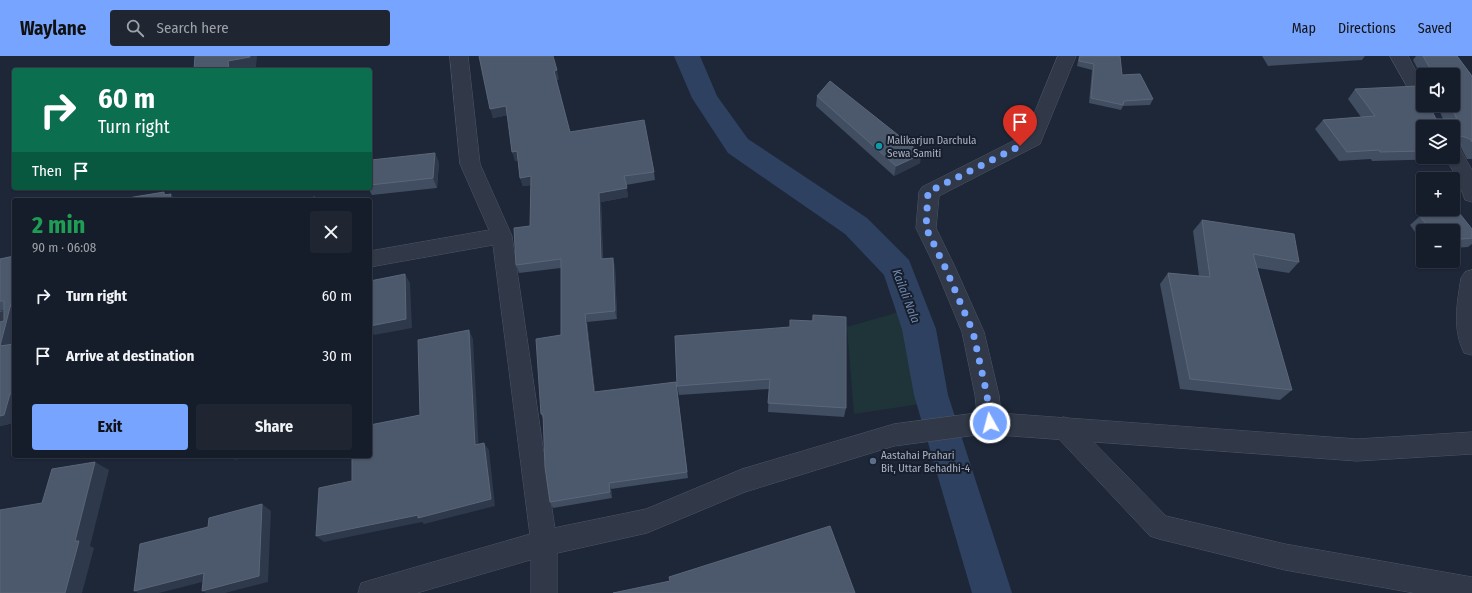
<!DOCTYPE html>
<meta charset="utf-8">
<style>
body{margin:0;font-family:"Fira Sans Condensed",sans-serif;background:#1f2632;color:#f1f3f6;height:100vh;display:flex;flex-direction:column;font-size:15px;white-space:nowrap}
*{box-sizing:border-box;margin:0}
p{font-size:13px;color:#9ea2a8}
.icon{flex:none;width:22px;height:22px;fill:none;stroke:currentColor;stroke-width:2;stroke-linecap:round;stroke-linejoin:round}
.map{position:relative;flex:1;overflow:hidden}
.sheet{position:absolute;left:12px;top:142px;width:360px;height:260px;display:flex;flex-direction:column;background:#161d2a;border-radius:4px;box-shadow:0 1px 3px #0004,0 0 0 1px #353b47}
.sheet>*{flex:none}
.banner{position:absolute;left:12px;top:12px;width:360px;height:122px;border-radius:4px;box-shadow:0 1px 3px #0004,0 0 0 1px #353b47;background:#0b6e4f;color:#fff;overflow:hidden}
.fabs{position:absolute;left:1416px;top:12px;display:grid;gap:8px}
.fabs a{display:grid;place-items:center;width:44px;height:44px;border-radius:4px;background:#161d2a;box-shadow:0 1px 3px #0004,0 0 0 1px #353b47;font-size:20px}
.pin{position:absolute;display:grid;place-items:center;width:34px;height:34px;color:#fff;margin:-41px -17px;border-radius:50% 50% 50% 0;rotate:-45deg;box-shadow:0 0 4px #0007}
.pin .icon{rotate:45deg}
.me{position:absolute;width:44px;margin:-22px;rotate:353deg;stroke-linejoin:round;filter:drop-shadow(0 0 3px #0008)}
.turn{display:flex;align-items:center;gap:14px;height:84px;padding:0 20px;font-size:18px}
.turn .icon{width:52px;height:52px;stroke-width:2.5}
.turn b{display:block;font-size:28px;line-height:34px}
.then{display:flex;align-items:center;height:38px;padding:0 20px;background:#0003;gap:8px;font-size:15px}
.round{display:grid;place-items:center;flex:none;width:42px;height:42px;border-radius:4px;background:#1f2632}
.overview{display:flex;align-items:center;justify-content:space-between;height:68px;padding:0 20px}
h1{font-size:24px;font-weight:700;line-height:30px;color:#1e9e55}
.primary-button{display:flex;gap:8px;margin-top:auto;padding:8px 20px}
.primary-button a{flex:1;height:46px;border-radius:4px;background:#76a4ff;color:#111;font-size:16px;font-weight:700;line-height:46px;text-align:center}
.primary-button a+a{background:#1f2632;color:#f1f3f6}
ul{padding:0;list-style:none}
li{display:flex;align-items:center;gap:12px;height:60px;padding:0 20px}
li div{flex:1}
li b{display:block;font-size:15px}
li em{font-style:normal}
header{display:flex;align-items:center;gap:24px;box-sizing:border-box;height:56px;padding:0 20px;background:#76a4ff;color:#111}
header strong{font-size:19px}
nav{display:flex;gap:22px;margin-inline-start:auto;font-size:14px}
.search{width:280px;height:36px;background:#1f2632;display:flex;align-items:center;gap:10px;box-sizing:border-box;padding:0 14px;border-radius:4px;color:#9ea2a8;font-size:15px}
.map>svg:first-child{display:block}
</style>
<header>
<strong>Waylane</strong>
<div class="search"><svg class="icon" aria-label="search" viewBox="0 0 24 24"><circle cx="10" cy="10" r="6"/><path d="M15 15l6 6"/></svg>Search here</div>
<nav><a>Map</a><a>Directions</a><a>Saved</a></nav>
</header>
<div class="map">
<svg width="1472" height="537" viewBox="0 0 1472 537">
<rect width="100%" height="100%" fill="#1d2738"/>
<!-- green -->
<path fill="#1f3439" d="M 906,254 L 926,347 L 854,358 L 847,271 Z"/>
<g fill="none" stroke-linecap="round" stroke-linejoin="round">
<!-- canal -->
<path fill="#2f4161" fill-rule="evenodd" d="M 674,0 L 700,0 L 717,40 L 748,83 L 867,162 L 909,204 L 936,273 L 948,339 L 1012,537 L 972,537 L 914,339 L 902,273 L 884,219 L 845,178 L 728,97 L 692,42 Z"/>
<!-- minor casing -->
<g stroke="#4e5666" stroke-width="1">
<g id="minor">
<path d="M 450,0 L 468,0 L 480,108 L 512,180 L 557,487 L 557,537 L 531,537 L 531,487 L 493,189 L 370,211 L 370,195 L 489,174 L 460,108 Z"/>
<path d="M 1058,0 L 1076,0 L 1040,88 L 939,140 L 936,172 L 955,211 L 984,276 L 999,339 L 1002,367 L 998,375 L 990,378 L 982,375 L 978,367 L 975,339 L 962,276 L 935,211 L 916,172 L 919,136 L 922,131 L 1025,79 Z"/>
<path d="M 1390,0 L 1408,0 L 1423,28 L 1423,49 L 1427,49 L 1423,50 L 1417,48 Z"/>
<path d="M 1453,91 L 1460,93 L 1472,114 L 1472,146 L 1465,144 L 1457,122 L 1445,101 L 1453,101 Z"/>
<path d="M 1472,214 L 1472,299 L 1464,297 C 1452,272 1457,248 1461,222 L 1465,216 Z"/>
<path d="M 14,254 L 14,272 L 0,274 L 0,256 Z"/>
<path d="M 1064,361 L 1072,364 L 1166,460 L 1285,488 L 1472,521 L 1472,537 L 1414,537 L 1285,514 L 1159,483 L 1150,480 L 1056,380 L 1052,372 L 1056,364 Z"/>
</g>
</g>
<!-- tertiary casing -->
<g stroke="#4e5666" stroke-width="1">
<path id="tertiary" d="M 984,356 L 1357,383 L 1472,376 L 1472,398 L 1357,405 L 984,378 L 894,390 L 745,436 L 647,477 L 544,500 L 417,537 L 358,537 L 361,527 L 371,524 L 544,474 L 646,453 L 742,413 L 894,368 Z"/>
</g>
<!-- minor -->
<use href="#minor" fill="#313948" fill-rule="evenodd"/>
<!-- tertiary -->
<use href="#tertiary" fill="#313948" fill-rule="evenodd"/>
</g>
<!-- wall -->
<g fill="#414d60">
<path d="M 479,0 L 559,23 L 556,24 L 570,76 L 654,116 L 655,124 L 626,129 L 628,141 L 601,146 L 603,203 L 615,210 L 617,263 L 587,266 L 595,336 L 676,326 L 688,422 L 611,433 L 612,442 L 553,452 L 550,446 L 544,364 L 541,358 L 561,279 L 561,212 L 519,217 L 516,209 L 530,170 L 531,129 L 523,130 L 520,122 L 518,104 L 515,105 L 508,59 L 493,62 Z"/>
<path d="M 1079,0 L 1120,0 L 1122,19 L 1153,43 L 1150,49 L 1123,50 L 1121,54 L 1089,47 L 1092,14 L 1077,10 Z"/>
<path d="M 1262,0 L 1365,0 L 1362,4 L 1268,10 Z"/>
<path d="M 1416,0 L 1457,0 L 1472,20 L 1472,103 L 1467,103 L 1461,92 L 1459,92 L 1453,98 L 1453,71 L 1423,71 L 1423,101 L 1447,101 L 1445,103 L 1372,105 L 1371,103 L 1339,105 L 1315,73 L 1323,64 L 1361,61 L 1348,43 L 1355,33 L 1436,63 L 1443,63 L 1437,49 L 1453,49 L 1453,19 L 1423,19 L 1423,23 L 1413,4 Z"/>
<path d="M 817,40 L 920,107 L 894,120 L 816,50 Z"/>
<path d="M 439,106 L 437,132 L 372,139 L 368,132 L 370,132 L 370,109 Z"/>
<path d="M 1420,160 L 1472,173 L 1472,188 L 1468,191 L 1453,192 L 1453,175 L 1423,175 L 1423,187 L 1410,169 Z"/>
<path d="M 1202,164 L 1299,206 L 1289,217 L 1257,212 L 1292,334 L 1280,344 L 1180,333 L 1160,228 L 1168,217 L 1199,220 L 1193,175 Z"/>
<path d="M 14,200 L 14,286 L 13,288 L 14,288 L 14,367 L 0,370 L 4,254 L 0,255 L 0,203 Z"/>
<path d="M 813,259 L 846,352 L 844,361 L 768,356 L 769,333 L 679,339 L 677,330 L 789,272 L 812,265 Z"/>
</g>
<!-- shaded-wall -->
<g fill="#2e394b">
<path d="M 250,0 L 257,0 L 256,11 L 238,14 L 229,14 L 228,5 Z"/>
<path d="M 557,14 L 559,23 L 556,24 L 554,15 Z"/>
<path d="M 506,50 L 509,59 L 493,62 L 490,53 Z"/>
<path d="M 517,95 L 520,104 L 515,105 L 512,96 Z"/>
<path d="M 435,97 L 439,106 L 437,132 L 433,122 Z"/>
<path d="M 922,98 L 920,107 L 894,120 L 896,110 Z"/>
<path d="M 531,120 L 533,129 L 523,130 L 520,122 Z"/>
<path d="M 627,132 L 628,141 L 601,146 L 603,211 L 601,203 L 599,137 Z"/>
<path d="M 164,136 L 169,142 L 171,138 L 176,144 L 168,144 L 164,139 Z"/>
<path d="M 613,202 L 615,210 L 617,263 L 615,255 Z"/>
<path d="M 405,218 L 410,227 L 412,272 L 374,279 L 371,275 L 370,275 L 370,269 Z"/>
<path d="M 14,236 L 14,286 L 11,298 L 0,291 Z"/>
<path d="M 585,258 L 587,266 L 596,343 L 594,336 Z"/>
<path d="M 469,274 L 473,283 L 479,396 L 475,389 Z"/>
<path d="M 14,337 L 14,367 L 0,370 L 0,360 L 10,338 Z"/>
<path d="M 484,387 L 489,394 L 495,450 L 424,468 L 422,466 L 324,486 L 316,480 Z"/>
<path d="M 230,400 L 250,400 L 235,404 Z"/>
<path d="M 95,406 L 109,414 L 90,490 L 94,492 L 82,537 L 65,537 L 75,485 Z"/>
<path d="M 609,427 L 611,433 L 612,442 L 610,436 Z"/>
<path d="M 262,448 L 271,455 L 268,526 L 225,537 L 206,537 L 202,535 Z"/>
<path d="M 204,517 L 214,523 L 159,537 L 138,537 L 134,535 Z"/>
</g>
<!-- building -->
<g fill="#4c586b" stroke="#5b6679">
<path d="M 195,0 L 250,0 L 250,1 L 228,5 L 229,14 L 194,14 Z"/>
<path d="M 479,0 L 553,0 L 557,14 L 554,15 L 570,76 L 644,64 L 654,116 L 624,120 L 627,132 L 599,137 L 601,203 L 613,202 L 615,255 L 585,258 L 594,336 L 676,326 L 687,416 L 609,427 L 610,436 L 550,446 L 545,411 L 543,358 L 541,358 L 536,283 L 561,279 L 561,203 L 516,209 L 514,172 L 530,170 L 531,120 L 520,122 L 517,95 L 512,96 L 506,50 L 490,53 Z"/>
<path d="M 1080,0 L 1120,0 L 1122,19 L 1140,18 L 1153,43 L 1124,45 L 1123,49 L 1091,42 L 1094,8 L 1079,5 Z"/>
<path d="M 1423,0 L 1457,0 L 1472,20 L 1472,86 L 1470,83 L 1462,80 L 1460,82 L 1461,90 L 1453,91 L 1454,94 L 1453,94 L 1453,71 L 1423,71 L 1423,95 L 1380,96 L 1379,94 L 1347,96 L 1323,64 L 1375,60 L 1355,33 L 1418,30 L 1423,39 L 1423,49 L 1429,49 L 1436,63 L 1457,63 L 1450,49 L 1453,49 L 1453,19 L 1434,19 Z"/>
<path d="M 830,25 L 922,98 L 896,110 L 817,40 Z"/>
<path d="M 435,97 L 433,122 L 370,129 L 370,109 L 371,104 Z"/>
<path d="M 164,136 L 164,139 L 171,138 L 169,144 L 116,144 Z"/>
<path d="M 315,141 L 315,144 L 301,144 Z"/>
<path d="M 1460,158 L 1472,173 L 1472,182 L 1453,184 L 1453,175 L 1431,175 L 1420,160 Z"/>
<path d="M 1202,164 L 1294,178 L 1299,206 L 1253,198 L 1292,334 L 1190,323 L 1168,217 L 1210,221 Z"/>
<path d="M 14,200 L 14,236 L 0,290 L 0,266 L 4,265 L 4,245 L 0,245 L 0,203 Z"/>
<path d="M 405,218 L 406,263 L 370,270 L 370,225 Z"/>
<path d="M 813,259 L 846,261 L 846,352 L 768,347 L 770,323 L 677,330 L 675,280 L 790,271 L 790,264 L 813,265 Z"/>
<path d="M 469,274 L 475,389 L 484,387 L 491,443 L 418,462 L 418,459 L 316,480 L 319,432 L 352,425 L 352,400 L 370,400 L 370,369 L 420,359 L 418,284 Z"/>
<path d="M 14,288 L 14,337 L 10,338 L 4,359 L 0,360 L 0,290 Z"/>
<path d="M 95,406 L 75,485 L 79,485 L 65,537 L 0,537 L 0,454 L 42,447 L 52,413 Z"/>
<path d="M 262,448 L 259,520 L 202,535 L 204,517 L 134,535 L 140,488 L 208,471 L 209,462 Z"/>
<path d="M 830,470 L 855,537 L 613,537 L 670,525 L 669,521 Z"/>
</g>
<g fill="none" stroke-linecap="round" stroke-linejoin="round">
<!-- route -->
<path stroke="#76a4ff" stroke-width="7" stroke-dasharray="0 12.6" d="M 990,367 L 987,339 L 973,276 L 945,211 L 926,172 L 928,136 L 1020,90"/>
</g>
<!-- markers -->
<circle fill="#0f9aa8" stroke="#171e2c" stroke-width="1.5" cx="879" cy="90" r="4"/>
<circle fill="#5c6f8a" stroke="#171e2c" stroke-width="1.5" cx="873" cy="405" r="4"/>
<g text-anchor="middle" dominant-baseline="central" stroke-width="4" stroke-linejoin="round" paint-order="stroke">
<!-- poi labels -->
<g font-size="11" fill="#aab3c5" stroke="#171e2c" text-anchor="start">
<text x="887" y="84">Malikarjun Darchula<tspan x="887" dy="13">Sewa Samiti</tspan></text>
<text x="881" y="399">Aastahai Prahari<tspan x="881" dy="13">Bit, Uttar Behadhi-4</tspan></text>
</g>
<!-- water labels -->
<g font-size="12" font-style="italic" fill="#7088b1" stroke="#171e2c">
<text transform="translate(906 240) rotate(69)">Kailali Nala</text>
</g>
</g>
</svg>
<div class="fabs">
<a><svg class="icon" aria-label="sound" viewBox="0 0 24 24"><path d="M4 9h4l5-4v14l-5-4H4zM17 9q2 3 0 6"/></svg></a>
<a><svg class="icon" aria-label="layers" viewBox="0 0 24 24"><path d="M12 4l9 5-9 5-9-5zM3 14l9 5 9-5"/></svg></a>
<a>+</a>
<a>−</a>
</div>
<div class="pin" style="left:1020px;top:90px;background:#d93025"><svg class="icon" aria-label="arrive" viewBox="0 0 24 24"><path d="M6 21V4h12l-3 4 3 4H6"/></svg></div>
<svg class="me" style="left:990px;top:367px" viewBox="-20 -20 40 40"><circle r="17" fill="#76a4ff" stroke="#fff" stroke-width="3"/><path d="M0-11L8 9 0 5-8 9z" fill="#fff"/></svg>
<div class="banner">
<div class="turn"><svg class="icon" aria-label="right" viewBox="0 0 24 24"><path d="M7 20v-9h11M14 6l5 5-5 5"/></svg><div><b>60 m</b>Turn right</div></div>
<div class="then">Then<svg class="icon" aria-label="arrive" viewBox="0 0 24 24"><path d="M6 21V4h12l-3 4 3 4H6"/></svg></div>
</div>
<section class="sheet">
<div class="overview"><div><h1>2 min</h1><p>90 m · 06:08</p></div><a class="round"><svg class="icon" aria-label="close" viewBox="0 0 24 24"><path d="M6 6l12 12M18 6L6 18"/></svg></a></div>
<ul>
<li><svg class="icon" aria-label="right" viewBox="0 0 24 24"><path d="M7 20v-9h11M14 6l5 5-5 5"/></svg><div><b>Turn right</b></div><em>60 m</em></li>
<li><svg class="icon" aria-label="arrive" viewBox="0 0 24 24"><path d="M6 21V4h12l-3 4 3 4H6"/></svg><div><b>Arrive at destination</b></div><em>30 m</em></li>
</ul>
<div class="primary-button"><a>Exit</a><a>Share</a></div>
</section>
</div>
